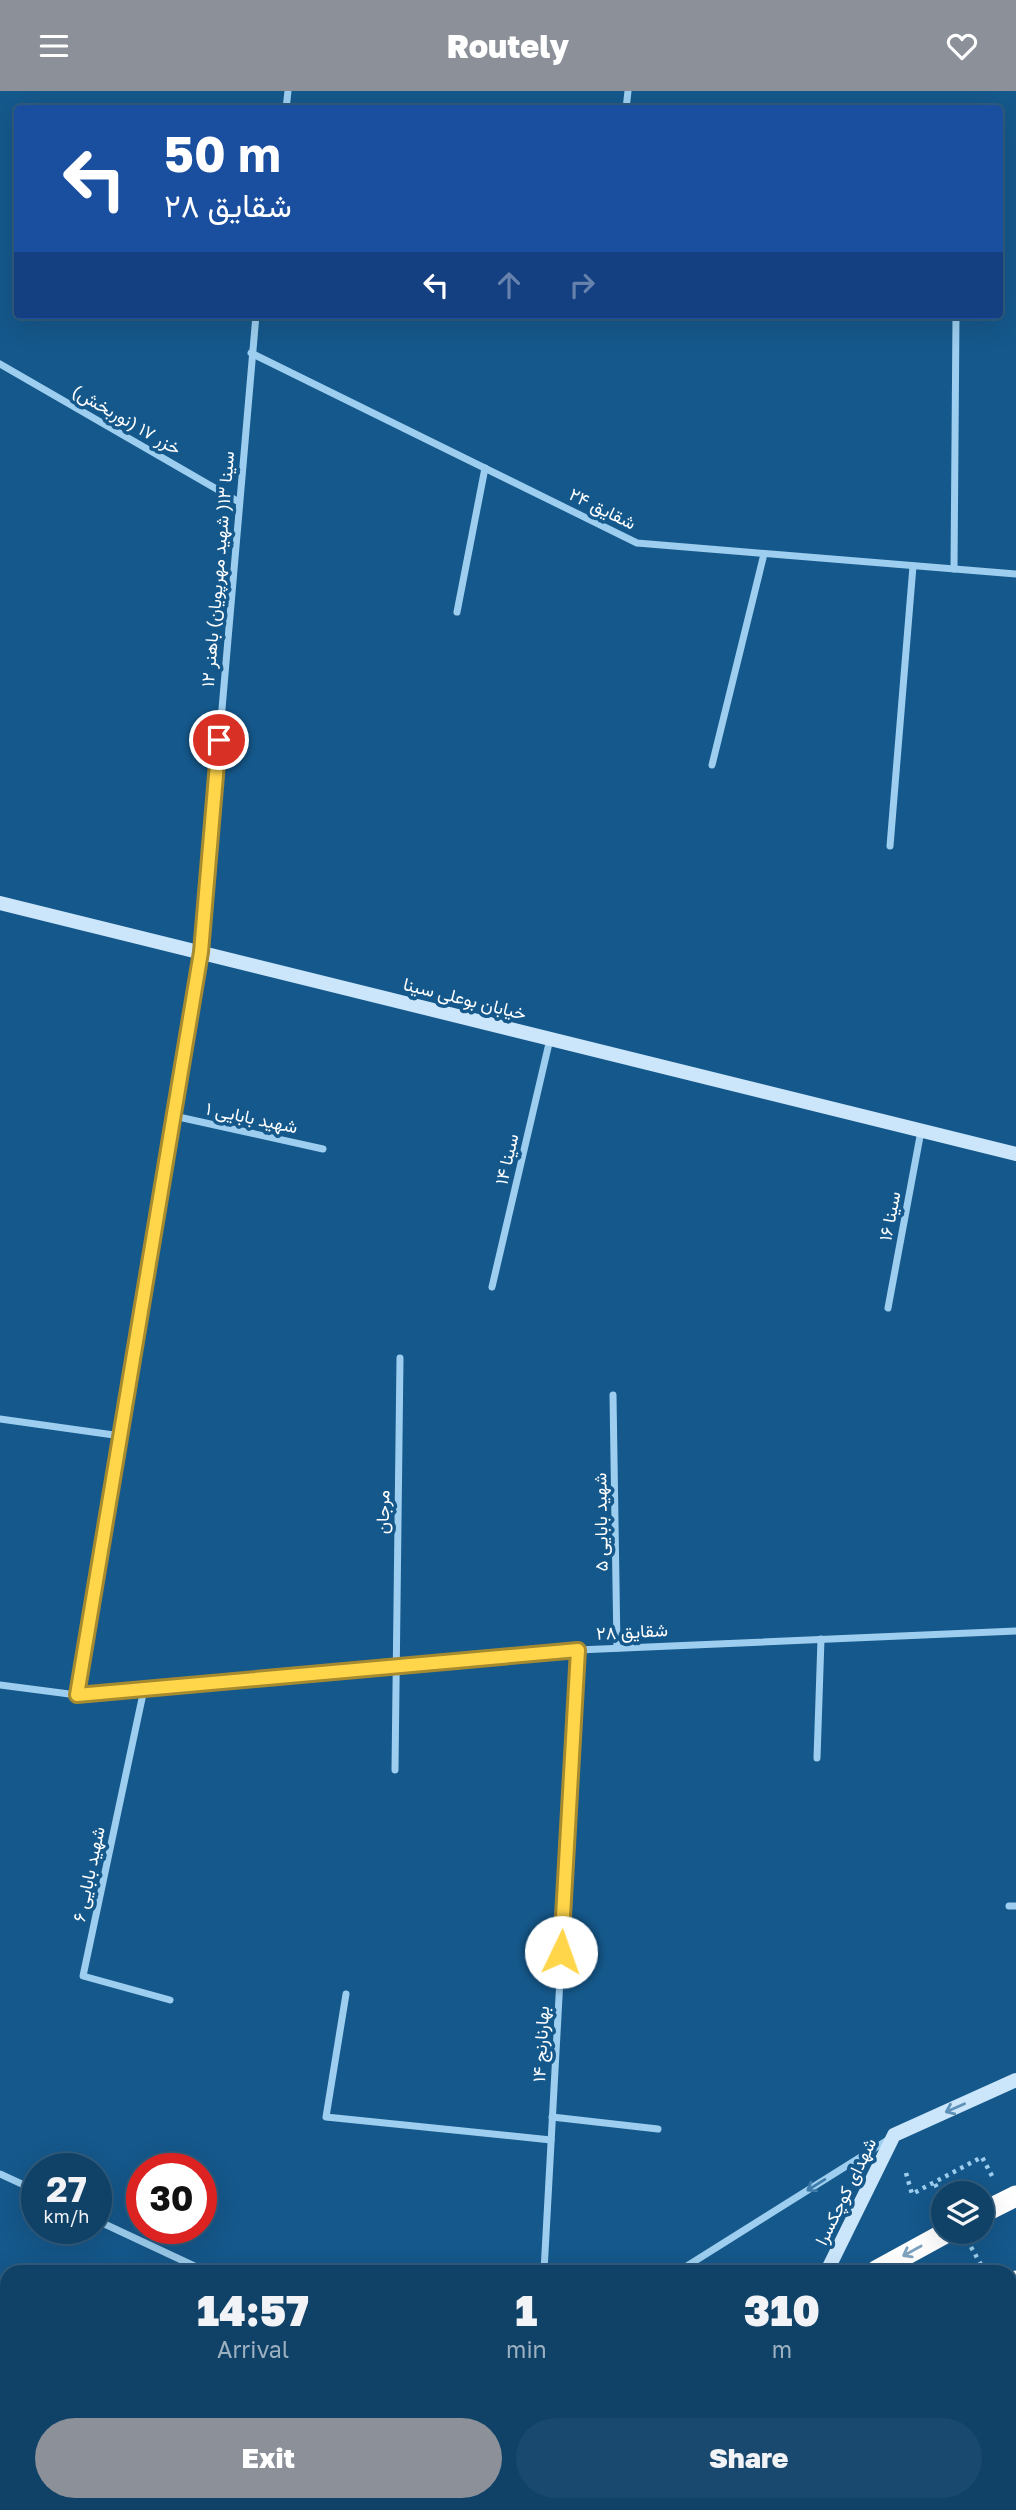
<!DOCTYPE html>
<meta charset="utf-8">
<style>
body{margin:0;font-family:"Golos Text",Vazirmatn,sans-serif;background:#19496e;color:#f1f3f6;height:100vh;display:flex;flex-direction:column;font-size:26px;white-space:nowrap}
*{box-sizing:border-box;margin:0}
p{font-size:23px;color:#9cb0c0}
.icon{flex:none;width:38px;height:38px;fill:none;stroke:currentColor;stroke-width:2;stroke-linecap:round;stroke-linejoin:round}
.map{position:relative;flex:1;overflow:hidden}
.details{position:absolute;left:0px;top:2174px;width:1017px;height:247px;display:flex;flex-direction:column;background:#104268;border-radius:21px 21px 0 0;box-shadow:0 7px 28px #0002,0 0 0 2px #305b7c}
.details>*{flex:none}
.guide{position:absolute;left:14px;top:14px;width:989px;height:214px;border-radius:7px;box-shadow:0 7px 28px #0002,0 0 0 2px #305b7c;background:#1a4fa0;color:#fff;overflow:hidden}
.fabs{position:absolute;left:931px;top:2090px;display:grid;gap:14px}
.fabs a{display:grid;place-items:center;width:63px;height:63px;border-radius:50%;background:#104268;box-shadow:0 7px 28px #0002,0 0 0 2px #305b7c;font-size:35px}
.speed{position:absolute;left:21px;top:2062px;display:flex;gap:14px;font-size:35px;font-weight:700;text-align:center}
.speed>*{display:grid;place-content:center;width:91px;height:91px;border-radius:50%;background:#104268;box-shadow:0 7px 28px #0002,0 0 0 2px #305b7c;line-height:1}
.speed small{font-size:18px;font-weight:400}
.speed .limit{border:10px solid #d22;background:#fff;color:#111}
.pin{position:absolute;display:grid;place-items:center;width:60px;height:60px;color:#fff;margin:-30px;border:4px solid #fff;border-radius:50%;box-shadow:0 2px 7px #0007}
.me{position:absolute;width:77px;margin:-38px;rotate:3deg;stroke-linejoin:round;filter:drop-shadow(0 0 5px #0008)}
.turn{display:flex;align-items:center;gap:24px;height:147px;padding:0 35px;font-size:32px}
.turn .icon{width:91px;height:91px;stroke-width:2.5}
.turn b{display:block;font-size:49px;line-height:60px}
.lanes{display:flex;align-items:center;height:66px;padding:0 35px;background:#0003;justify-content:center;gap:35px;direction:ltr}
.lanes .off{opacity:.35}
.eta{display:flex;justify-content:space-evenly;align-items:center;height:119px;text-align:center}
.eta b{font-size:42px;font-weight:800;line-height:49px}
.primary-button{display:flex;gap:14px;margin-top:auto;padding:14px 35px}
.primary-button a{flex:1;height:80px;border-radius:42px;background:#8c9099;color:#fff;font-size:28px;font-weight:800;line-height:80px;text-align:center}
.primary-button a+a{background:#19496e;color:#f1f3f6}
header{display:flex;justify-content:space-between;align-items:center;height:91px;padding:0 35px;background:#8c9099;color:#fff;font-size:32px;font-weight:800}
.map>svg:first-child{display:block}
</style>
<header><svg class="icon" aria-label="menu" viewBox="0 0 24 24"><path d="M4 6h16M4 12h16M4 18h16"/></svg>Routely<svg class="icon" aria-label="heart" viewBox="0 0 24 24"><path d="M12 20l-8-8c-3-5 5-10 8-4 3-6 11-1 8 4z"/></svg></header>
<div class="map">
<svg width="1016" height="2419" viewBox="0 0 1016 2419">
<rect width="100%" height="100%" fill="#15588b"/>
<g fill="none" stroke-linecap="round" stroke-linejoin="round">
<!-- path -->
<g stroke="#9dceef" stroke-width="4.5" stroke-dasharray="3.5 5" stroke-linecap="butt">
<path d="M 906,2082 L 912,2103 L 982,2066 L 992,2085"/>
<path d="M 935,2093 L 943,2107"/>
<path d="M 971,2156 L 984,2179"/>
<path d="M 1010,2224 L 1016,2235"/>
<path d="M 1010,2269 L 1016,2265"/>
</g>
<!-- street -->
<g stroke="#9dceef" stroke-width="7">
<path d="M 286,18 L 288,0"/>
<path d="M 626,18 L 628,0"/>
<path d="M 251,262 L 637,452 L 1016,483"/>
<path d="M 0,273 L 239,411"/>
<path d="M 954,478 L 956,224"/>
<path d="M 457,521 L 485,377"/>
<path d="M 712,674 L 764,463"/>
<path d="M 890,755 L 913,475"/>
<path d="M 174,1025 L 323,1058"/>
<path d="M 492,1196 L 550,948"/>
<path d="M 888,1217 L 921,1040"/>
<path d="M 613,1304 L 617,1557"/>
<path d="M 0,1328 L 121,1345"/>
<path d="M 0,1594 L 77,1604 L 578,1559 L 1016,1540"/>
<path d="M 144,1598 L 83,1885 L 170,1909"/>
<path d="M 77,1604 L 201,861 L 256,224"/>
<path d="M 817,1667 L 821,1548"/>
<path d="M 395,1679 L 400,1267"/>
<path d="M 1009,1815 L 1016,1815"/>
<path d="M 346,1903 L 326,2026 L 551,2049"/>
<path d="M 552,2026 L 658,2038"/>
<path d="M 0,2083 L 37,2100"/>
<path d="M 96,2129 L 205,2180"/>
<path d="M 544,2180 L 578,1559"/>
<path d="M 679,2180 L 891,2047"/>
<path d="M 249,2413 L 262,2419"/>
</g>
<!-- secondary -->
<g stroke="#cbe6fb" stroke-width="14">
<path d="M 0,812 L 1016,1063"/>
<path d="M 827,2180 L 894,2044 L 1016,1989"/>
</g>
<!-- highway -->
<g stroke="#fff" stroke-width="21">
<path d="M 982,2122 L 1016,2105"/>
<path d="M 876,2180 L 949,2140"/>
<path d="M 1010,2194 L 1016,2190"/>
<path d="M 505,2419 L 512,2413"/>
<path d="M 674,2419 L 680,2413"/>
</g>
</g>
<!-- one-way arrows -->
<defs><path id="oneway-shaft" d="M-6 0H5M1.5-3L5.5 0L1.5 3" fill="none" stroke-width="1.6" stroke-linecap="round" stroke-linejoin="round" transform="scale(1.75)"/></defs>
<use stroke="#5e91b8" href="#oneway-shaft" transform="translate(955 2017) rotate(156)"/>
<use stroke="#3e7ba9" href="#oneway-shaft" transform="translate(816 2094) rotate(148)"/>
<use stroke="#7ea3bf" href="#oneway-shaft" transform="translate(912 2160) rotate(151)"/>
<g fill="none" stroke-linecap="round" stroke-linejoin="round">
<!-- route casing -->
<g stroke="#a68a30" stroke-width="18">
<path id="route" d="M 219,649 L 201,861 L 77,1604 L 578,1559 L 561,1861"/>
</g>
<!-- route -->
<use href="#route" stroke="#ffd54a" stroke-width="12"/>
</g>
<g text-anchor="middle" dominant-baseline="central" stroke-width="7" stroke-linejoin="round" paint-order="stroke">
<!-- street labels -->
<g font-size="18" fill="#fff" stroke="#15588b">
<text transform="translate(127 328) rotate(30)">خزر ۱۷ (نوربخش)</text>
<text transform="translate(603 417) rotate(26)">شقایق ۲۴</text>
<text transform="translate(217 478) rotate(-85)">سینا ۱۳( شهید مهرپویان) باهنر ۱۲</text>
<text transform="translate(465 907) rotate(14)">خیابان بوعلی سینا</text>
<text transform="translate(252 1026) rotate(12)">شهید بابایی ۱</text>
<text transform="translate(506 1068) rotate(-77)">سینا ۱۴</text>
<text transform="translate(889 1125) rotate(-79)">سینا ۱۶</text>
<text transform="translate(382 1421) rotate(-89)">مرجان</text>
<text transform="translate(600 1431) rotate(-91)">شهید بابایی ۵</text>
<text transform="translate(632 1540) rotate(-3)">شقایق ۲۸</text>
<text transform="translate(88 1783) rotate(-78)">شهید بابایی ۶</text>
<text transform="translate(540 1953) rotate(-87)">بهارنارنج ۱۴</text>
<text transform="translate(845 2100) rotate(-64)">شهدای کوچکسرا</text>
</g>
</g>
</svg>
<div class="fabs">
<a><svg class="icon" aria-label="layers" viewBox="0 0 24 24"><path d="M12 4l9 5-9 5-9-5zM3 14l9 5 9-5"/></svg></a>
</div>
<div class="speed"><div>27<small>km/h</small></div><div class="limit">30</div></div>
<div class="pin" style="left:219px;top:649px;background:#d93025"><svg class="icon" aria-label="arrive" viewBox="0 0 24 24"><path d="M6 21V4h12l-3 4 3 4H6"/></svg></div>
<svg class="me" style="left:561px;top:1861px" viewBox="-20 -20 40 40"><circle r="19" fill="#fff"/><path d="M0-13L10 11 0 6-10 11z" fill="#ffd54a"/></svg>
<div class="guide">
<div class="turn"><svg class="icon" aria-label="left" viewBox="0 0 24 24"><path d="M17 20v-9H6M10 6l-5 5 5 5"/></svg><div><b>50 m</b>شقایق ۲۸</div></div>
<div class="lanes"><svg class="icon" aria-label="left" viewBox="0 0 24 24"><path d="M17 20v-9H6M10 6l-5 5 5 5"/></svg><svg class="icon off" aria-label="ahead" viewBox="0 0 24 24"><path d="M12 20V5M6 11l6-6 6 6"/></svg><svg class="icon off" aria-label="right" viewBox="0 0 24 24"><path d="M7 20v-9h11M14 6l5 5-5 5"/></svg></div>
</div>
<section class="details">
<div class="eta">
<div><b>14:57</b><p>Arrival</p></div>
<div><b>1</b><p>min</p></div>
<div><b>310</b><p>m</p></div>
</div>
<div class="primary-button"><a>Exit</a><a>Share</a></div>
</section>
</div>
